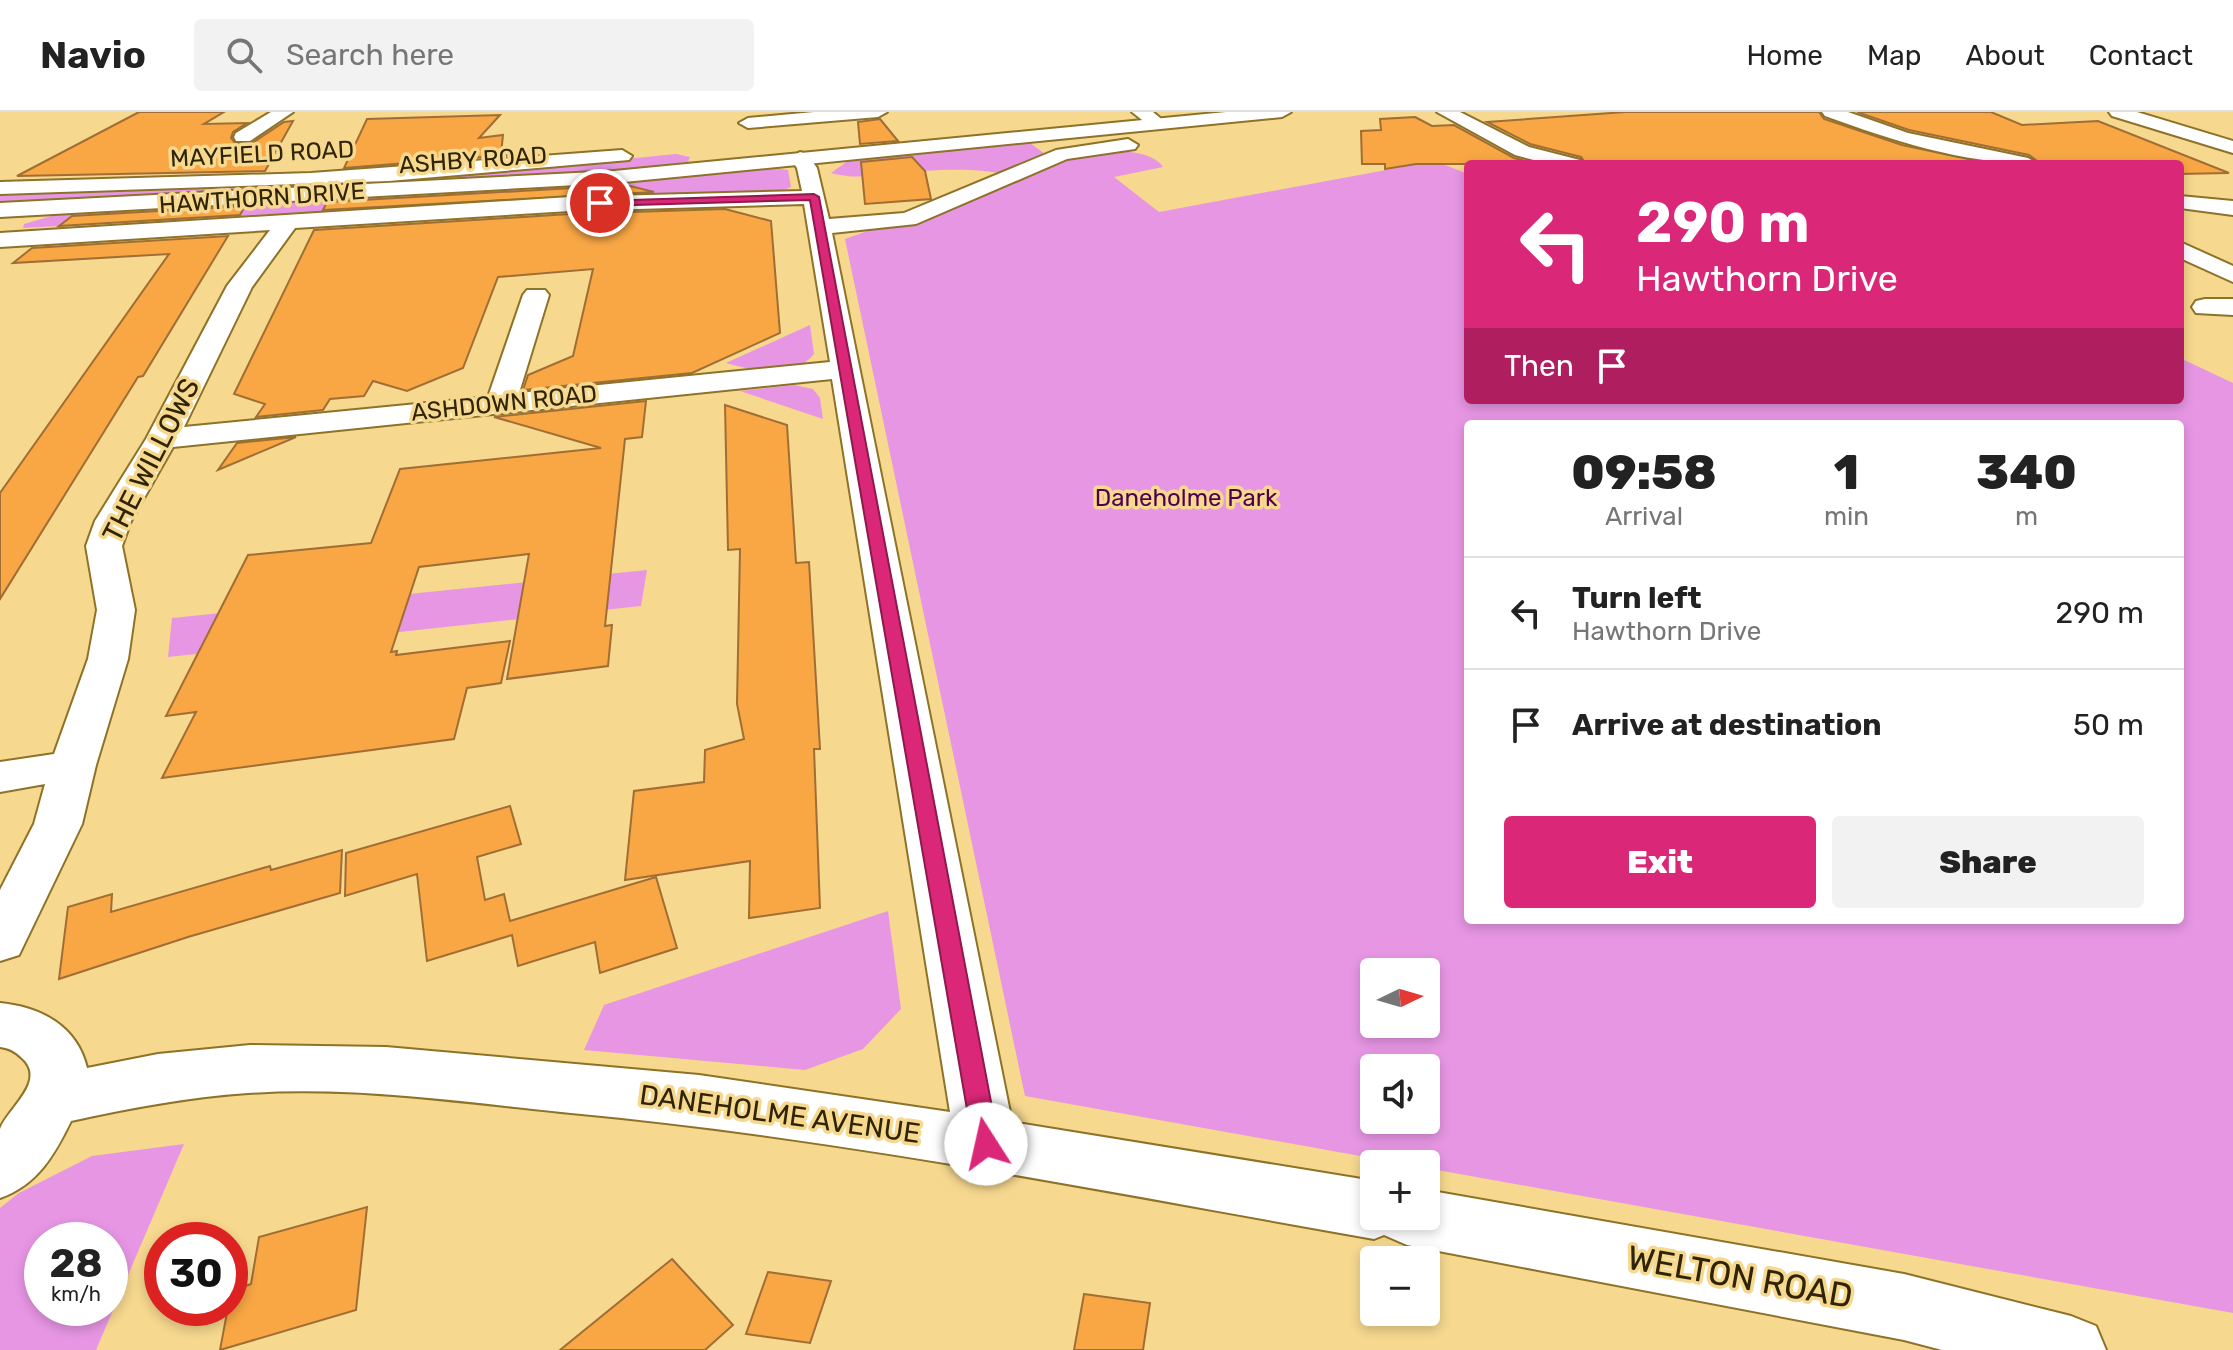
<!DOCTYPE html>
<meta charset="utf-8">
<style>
body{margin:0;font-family:Rubik,sans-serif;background:#f2f2f2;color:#222;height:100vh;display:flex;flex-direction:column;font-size:30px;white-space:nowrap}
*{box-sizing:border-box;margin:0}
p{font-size:26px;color:#767676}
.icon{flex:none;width:44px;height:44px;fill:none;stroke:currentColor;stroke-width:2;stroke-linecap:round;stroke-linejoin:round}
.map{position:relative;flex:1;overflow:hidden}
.sheet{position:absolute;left:1464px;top:308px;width:720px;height:504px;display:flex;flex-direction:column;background:#fff;border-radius:8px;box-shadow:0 4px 12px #0003}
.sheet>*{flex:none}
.banner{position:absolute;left:1464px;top:48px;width:720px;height:244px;border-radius:8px;box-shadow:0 4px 12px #0003;background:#db2777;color:#fff;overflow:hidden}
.needle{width:52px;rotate:85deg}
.tools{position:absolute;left:1360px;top:846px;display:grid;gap:16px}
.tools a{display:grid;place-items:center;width:80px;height:80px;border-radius:8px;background:#fff;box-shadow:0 4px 12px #0003;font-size:40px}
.speed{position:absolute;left:24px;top:1110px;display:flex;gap:16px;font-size:40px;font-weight:700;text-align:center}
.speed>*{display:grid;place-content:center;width:104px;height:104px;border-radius:50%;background:#fff;box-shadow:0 4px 12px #0003;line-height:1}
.speed small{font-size:20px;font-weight:400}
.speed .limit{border:12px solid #d22;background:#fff;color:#111}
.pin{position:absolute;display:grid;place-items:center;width:68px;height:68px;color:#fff;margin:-34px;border:4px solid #fff;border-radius:50%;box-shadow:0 2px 8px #0007}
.me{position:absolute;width:88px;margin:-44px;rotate:350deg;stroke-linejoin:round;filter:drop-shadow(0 0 6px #0008)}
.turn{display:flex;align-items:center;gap:28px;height:168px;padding:0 40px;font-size:36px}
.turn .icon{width:104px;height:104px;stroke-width:2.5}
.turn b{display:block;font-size:56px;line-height:68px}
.then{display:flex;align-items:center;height:76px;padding:0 40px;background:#0003;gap:16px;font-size:30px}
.eta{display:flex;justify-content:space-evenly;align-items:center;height:136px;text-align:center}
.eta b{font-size:48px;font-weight:800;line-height:56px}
.primary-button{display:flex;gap:16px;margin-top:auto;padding:16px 40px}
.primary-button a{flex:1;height:92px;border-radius:8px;background:#db2777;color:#fff;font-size:32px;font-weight:800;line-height:92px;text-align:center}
.primary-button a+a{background:#f2f2f2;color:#222}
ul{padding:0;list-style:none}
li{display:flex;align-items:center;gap:24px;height:112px;padding:0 40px;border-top:2px solid #e0e0e0}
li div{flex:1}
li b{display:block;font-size:30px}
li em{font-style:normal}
header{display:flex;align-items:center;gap:48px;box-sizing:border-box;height:112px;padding:0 40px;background:#fff;border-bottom:2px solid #e0e0e0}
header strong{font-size:38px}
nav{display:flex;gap:44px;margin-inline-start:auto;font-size:28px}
.search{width:560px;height:72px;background:#f2f2f2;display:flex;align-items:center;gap:20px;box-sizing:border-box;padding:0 28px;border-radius:8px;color:#767676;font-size:30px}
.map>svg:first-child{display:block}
</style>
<header>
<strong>Navio</strong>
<div class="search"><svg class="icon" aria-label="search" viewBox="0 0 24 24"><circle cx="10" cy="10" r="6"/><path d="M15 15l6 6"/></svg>Search here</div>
<nav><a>Home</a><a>Map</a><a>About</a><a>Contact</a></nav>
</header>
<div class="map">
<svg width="2233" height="1238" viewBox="0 0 2233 1238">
<rect width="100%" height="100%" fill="#f6d88f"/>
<!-- green -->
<g fill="#e796e4" fill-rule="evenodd">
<path d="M 1030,31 L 1045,42 C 1074,42 1146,29 1163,55 L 1114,65 L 1159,100 L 1435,49 L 1468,62 L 1468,288 L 2180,288 L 2180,246 L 2233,271 L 2233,1201 L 1426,1056 L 1426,1052 L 1405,1052 L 1025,984 L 845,127 L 873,117 L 908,114 L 1022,66 C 982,55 940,57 898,61 C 871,63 859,68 831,61 L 852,46 ZM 1468,312 L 2180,312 L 2180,808 L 1468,808 ZM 1374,860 L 1426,860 L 1426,912 L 1374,912 ZM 1374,956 L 1426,956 L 1426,1008 L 1374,1008 Z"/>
<path d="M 676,42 L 690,45 L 688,50 L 569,63 L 0,91 L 0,80 L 565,53 Z"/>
<path d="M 766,55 L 788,58 L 791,75 L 775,82 L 571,86 L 23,116 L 24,112 L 58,102 L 436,83 Z"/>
<path d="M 810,213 L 814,242 C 792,269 755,259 726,251 Z"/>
<path d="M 794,273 L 813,277 L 820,286 L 823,307 L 740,279 Z"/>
<path d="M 647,458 L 641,494 L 168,545 L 172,506 Z"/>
<path d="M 888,799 L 901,897 L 863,937 L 805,958 L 584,938 L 604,893 Z"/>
<path d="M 184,1032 L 96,1238 L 0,1238 L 0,1096 L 19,1081 L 92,1044 ZM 42,1128 L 110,1128 L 110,1196 L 42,1196 Z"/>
</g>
<!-- building -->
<g fill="#f8a744" stroke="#a06e35" stroke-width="2">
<path d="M 139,0 L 224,0 L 204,12 L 247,11 L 233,20 L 231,26 L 236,32 L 252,31 L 284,10 L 293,9 L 265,59 L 17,64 Z"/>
<path d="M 1625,0 L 1819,0 L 1824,7 L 1902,33 L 1992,52 L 1586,52 L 1581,45 L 1530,32 L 1487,10 Z"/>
<path d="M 1857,0 L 1991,0 L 2022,13 L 2098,9 L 2229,61 L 2180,62 L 2180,52 L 2041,52 L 2029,43 L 1909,18 Z"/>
<path d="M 500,3 L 479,26 L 503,23 L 501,42 L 508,43 L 344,56 L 367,7 Z"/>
<path d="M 1415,5 L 1432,14 L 1454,13 L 1514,46 L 1537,52 L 1416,52 L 1385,57 L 1385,52 L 1362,52 L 1361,19 L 1381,18 L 1380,7 Z"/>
<path d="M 880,7 L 898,29 L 860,32 L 858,10 Z"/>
<path d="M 912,45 L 925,59 L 931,87 L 865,92 L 861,50 Z"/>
<path d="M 626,73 L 654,80 L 323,98 L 327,90 Z"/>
<path d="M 245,94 L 240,103 L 59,114 L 72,104 Z"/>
<path d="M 725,97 L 771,109 L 780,221 L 692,261 L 523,278 L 528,263 L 573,244 L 593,157 L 498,165 L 463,256 L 407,279 L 373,269 L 364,284 L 330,287 L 323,298 L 256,305 L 265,292 L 234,282 L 314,118 L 570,102 Z"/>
<path d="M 228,124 L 143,264 L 138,265 L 0,487 L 0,381 L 169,142 L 13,151 L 32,136 Z"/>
<path d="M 646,289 L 642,325 L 625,327 L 605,514 L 612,513 L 608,554 L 507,567 L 529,442 L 419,455 L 391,540 L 397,539 L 396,543 L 510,529 L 501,571 L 467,576 L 454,627 L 162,666 L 196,600 L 166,604 L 248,443 L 371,431 L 400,357 L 601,336 L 494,305 Z"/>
<path d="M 725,293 L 787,313 L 796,451 L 809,450 L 820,637 L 814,637 L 820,796 L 749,806 L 750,749 L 625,768 L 634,679 L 704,670 L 705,638 L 744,627 L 737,592 L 740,437 L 728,438 Z"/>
<path d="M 296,325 L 218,358 L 237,331 Z"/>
<path d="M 510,694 L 521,732 L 477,745 L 485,788 L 504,782 L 510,809 L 656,765 L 677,836 L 600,861 L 595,830 L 518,854 L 512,823 L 427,849 L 417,762 L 345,784 L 346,741 Z"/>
<path d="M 342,738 L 340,781 L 188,825 L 59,867 L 68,795 L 112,782 L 111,800 L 270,754 L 271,758 Z"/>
<path d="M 367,1095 L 356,1198 L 220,1238 L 231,1179 L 251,1172 L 259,1125 Z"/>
<path d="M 672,1147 L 733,1213 L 705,1238 L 560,1238 Z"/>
<path d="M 768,1160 L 831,1169 L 810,1231 L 746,1222 Z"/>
<path d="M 1084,1182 L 1150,1191 L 1143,1238 L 1074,1238 Z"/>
</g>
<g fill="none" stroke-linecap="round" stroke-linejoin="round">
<!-- minor casing -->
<g stroke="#8d7228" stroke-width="4">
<g id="minor">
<path d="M 271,0 L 293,0 L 250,29 L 236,29 L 234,25 L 236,21 Z"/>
<path d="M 814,0 L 887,0 L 878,5 L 748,16 L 739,11 L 748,6 Z"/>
<path d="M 1132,0 L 1153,0 L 1166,11 L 1163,15 L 1151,15 Z"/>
<path d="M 1437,0 L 1460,0 L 1529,35 L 1580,48 L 1583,52 L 1549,52 L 1515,43 Z"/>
<path d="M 1822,0 L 1848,0 L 1908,21 L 2028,46 L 2038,52 C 1964,52 1894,29 1825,4 Z"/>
<path d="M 2109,0 L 2137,0 L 2233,29 L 2233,41 L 2112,4 Z"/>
<path d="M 1128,27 L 1138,33 L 1135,37 L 1067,47 L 916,112 L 832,121 L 1012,1010 L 1374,1069 L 1374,1104 L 1426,1104 L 1426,1078 L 1904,1162 L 2071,1204 L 2096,1214 L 2106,1238 L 1942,1238 L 1904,1228 L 1407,1133 L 1384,1123 L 1374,1127 C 1107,1080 840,1026 571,1001 C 464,990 355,974 248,981 C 188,985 130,996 71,1009 C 54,1044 37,1073 0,1086 C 0,1072 0,1028 0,1017 C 7,997 48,969 22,946 C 15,939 9,936 0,935 L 0,891 C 41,895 77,914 87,956 L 158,942 L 250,933 L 386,935 L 699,963 L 950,1000 L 832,267 L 173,335 L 131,409 L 122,434 L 135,498 L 128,547 L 96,653 L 82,712 L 19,843 L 0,849 L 0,778 L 34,712 L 45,672 L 0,680 L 0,650 L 54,642 L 88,547 L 97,498 L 86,434 L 95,409 L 146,327 L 227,174 L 270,118 L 0,135 L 0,121 L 570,85 L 802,79 L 797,56 L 790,46 L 800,40 L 807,42 L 817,56 L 829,107 L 904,101 L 1056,38 ZM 804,92 L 830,250 L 519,281 L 549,183 L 545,178 L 527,178 L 523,183 L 488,285 L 184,315 L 252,175 L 295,116 L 570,99 Z"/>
<path d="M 622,38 L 632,44 L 629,48 L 389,69 L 0,82 L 0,70 L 311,61 Z"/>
<path d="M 2180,84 L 2233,89 L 2233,103 L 2180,96 Z"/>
<path d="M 2180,130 L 2233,154 L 2233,170 L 2180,146 Z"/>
<path d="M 2205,187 L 2233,187 L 2233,203 L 2196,201 L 2192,195 L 2196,189 Z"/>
</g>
</g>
<!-- tertiary casing -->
<g stroke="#8d7228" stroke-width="4">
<path id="tertiary" d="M 1226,0 L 1291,0 L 1282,5 L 614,71 L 0,105 L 0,91 L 614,59 Z"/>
</g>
<!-- minor -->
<use href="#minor" fill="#fff" fill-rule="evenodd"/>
<!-- tertiary -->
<use href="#tertiary" fill="#fff" fill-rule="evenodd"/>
</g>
<!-- route -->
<path fill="#db2777" stroke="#8e194d" stroke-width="2" d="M 814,82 L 819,85 L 999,1032 L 995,1039 L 986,1043 L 977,1039 L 973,1032 L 810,88 L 600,94 L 596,91 L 600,89 Z"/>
<g text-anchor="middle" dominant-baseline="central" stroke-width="7" stroke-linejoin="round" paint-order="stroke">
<!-- far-street labels -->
<g font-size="24" fill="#2f2405" stroke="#f6d88f">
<text transform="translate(262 42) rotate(-3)">MAYFIELD ROAD</text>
<text transform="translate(473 48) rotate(-4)">ASHBY ROAD</text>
<text transform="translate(262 86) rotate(-4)">HAWTHORN DRIVE</text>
<text transform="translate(504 291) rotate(-6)">ASHDOWN ROAD</text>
</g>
<!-- far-park labels -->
<g font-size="24" fill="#4f0050" stroke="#f6d88f">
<text x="1186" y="386">Daneholme Park</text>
</g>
<!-- street labels -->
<g font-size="28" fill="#2f2405" stroke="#f6d88f">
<text transform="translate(151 348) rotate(-63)">THE WILLOWS</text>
<text transform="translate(780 1002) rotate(8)">DANEHOLME AVENUE</text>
</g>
<!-- near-street labels -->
<g font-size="34" fill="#2f2405" stroke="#f6d88f">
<text transform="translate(1740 1165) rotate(10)">WELTON ROAD</text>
</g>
</g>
</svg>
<div class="tools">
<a><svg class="needle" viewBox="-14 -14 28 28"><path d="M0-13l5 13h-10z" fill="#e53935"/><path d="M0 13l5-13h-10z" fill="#767676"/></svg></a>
<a><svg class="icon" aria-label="sound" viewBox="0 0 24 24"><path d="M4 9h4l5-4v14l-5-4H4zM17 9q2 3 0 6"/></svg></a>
<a>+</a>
<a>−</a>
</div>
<div class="speed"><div>28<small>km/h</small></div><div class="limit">30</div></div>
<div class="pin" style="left:600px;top:91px;background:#d93025"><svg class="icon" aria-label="arrive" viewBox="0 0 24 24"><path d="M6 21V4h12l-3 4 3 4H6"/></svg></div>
<svg class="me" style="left:986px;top:1032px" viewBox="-20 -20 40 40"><circle r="19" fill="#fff"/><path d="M0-13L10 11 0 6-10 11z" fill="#db2777"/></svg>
<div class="banner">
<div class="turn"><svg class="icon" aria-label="left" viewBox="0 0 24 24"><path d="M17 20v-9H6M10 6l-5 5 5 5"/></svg><div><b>290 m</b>Hawthorn Drive</div></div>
<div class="then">Then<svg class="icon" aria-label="arrive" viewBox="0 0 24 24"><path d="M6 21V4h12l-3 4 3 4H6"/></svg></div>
</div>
<section class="sheet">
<div class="eta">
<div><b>09:58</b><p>Arrival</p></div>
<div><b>1</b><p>min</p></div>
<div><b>340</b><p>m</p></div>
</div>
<ul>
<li><svg class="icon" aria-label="left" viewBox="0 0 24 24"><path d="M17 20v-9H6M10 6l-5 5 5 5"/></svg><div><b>Turn left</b><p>Hawthorn Drive</p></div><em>290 m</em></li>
<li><svg class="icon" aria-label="arrive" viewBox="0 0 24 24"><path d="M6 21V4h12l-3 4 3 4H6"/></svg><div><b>Arrive at destination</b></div><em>50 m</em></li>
</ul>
<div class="primary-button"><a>Exit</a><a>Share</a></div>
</section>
</div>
